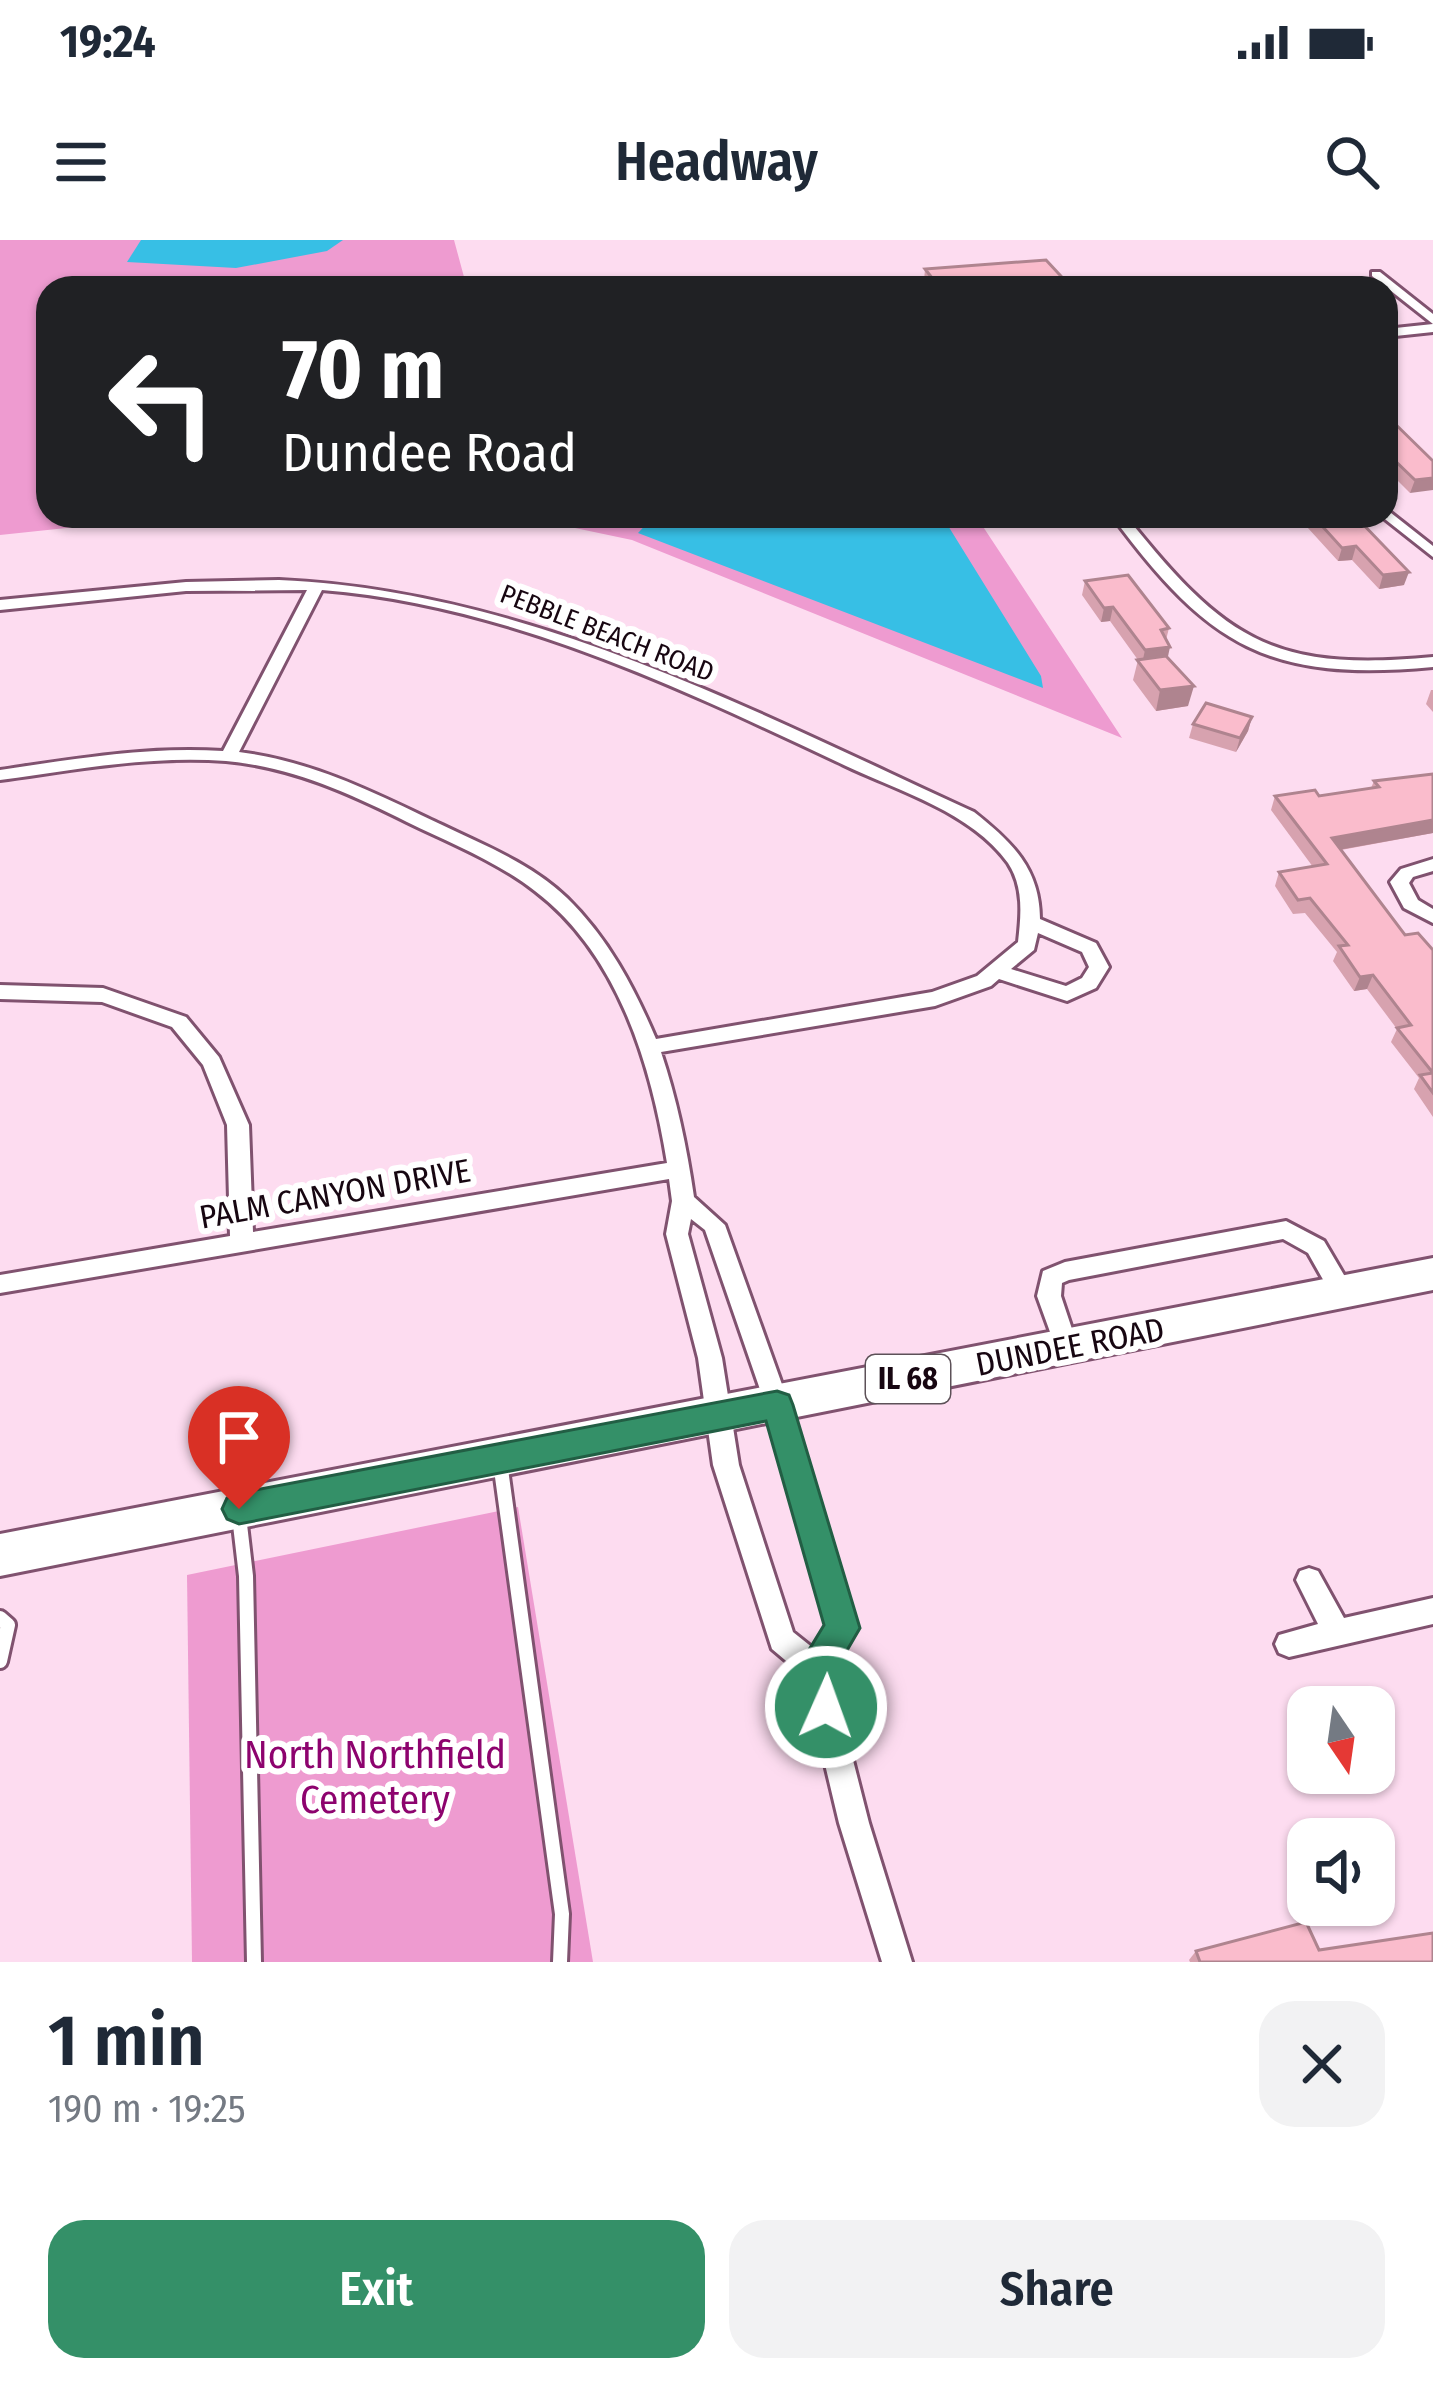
<!DOCTYPE html>
<meta charset="utf-8">
<style>
body{margin:0;font-family:"Fira Sans Condensed",sans-serif;background:#f2f2f3;color:#1f2937;height:100vh;display:flex;flex-direction:column;font-size:45px;white-space:nowrap}
*{box-sizing:border-box;margin:0}
p{font-size:39px;color:#747a83}
.icon{flex:none;width:66px;height:66px;fill:none;stroke:currentColor;stroke-width:2;stroke-linecap:round;stroke-linejoin:round}
.map{position:relative;height:1722px;overflow:hidden}
.panel{display:flex;flex-direction:column;background:#fff;flex:1}
.panel>*{flex:none}
.banner{position:absolute;left:36px;top:36px;width:1362px;height:252px;border-radius:36px;box-shadow:0 3px 9px #0004;background:#202124;color:#fff;overflow:hidden}
.needle{width:78px;rotate:167deg}
.buttons{position:absolute;left:1287px;top:1446px;display:grid;gap:24px}
.buttons a{display:grid;place-items:center;width:108px;height:108px;border-radius:24px;background:#fff;box-shadow:0 3px 9px #0004;font-size:60px}
.pin{position:absolute;display:grid;place-items:center;width:102px;height:102px;color:#fff;margin:-123px -51px;border-radius:50% 50% 50% 0;rotate:-45deg;box-shadow:0 0 12px #0007}
.pin .icon{rotate:45deg}
.me{position:absolute;width:132px;margin:-66px;rotate:2deg;stroke-linejoin:round;filter:drop-shadow(0 0 9px #0008)}
.turn{display:flex;align-items:center;gap:42px;height:252px;padding:0 48px;font-size:54px}
.turn .icon{width:156px;height:156px;stroke-width:2.5}
.turn b{display:block;font-size:84px;line-height:102px}
.round{display:grid;place-items:center;flex:none;width:126px;height:126px;border-radius:36px;background:#f2f2f3}
.overview{display:flex;align-items:center;justify-content:space-between;height:204px;padding:0 48px}
h1{font-size:72px;font-weight:600;line-height:90px}
.button{display:flex;gap:24px;margin-top:auto;padding:24px 48px}
.button a{flex:1;height:138px;border-radius:36px;background:#349068;color:#fff;font-size:48px;font-weight:600;line-height:138px;text-align:center}
.button a+a{background:#f2f2f3;color:#1f2937}
.status{display:flex;justify-content:space-between;align-items:center;height:84px;padding:0 60px;background:#fff;direction:ltr}
.status svg{height:33px;fill:currentColor}
header{display:flex;justify-content:space-between;align-items:center;height:156px;padding:0 48px;background:#fff;font-size:54px;font-weight:600}
.map>svg:first-child{display:block}
</style>
<div class="status"><b>19:24</b><svg viewBox="0 0 49 12"><path d="M0 12V9h3v3zM5 12V6h3v6zM10 12V3h3v9zM15 12V0h3v12zM26 1h20v11H26zM47 4h2v5h-2z"/></svg></div>
<header><svg class="icon" aria-label="menu" viewBox="0 0 24 24"><path d="M4 6h16M4 12h16M4 18h16"/></svg>Headway<svg class="icon" aria-label="search" viewBox="0 0 24 24"><circle cx="10" cy="10" r="6"/><path d="M15 15l6 6"/></svg></header>
<div class="map">
<svg width="1433" height="1722" viewBox="0 0 1433 1722">
<rect width="100%" height="100%" fill="#fddcf0"/>
<!-- green -->
<g fill="#ee9bd0">
<path d="M 0,0 L 454,0 L 467,48 L 48,48 L 48,276 L 180,276 L 0,295 Z"/>
<path d="M 518,276 L 976,276 L 1122,498 L 632,300 Z"/>
<path d="M 518,1267 L 593,1722 L 192,1722 L 187,1335 Z"/>
</g>
<!-- water -->
<g fill="#37bfe5">
<path d="M 141,0 L 343,0 L 327,11 L 236,28 L 127,22 Z"/>
<path d="M 739,276 L 942,276 L 1041,436 L 1043,448 L 638,293 L 653,277 L 689,282 Z"/>
</g>
<g fill="none" stroke-linecap="round" stroke-linejoin="round">
<!-- service casing -->
<g stroke="#80526f" stroke-width="20">
<g id="service">
<path d="M 500,1222 L 562,1674 L 560,1722"/>
<path d="M 239,1276 L 246,1336 L 254,1722"/>
<path d="M 0,1378 L 8,1385 L 0,1421"/>
</g>
</g>
<!-- minor casing -->
<g stroke="#80526f" stroke-width="6">
<g id="minor">
<path d="M 1372,32 L 1380,32 L 1433,74 L 1433,84 L 1372,36 Z"/>
<path d="M 1433,84 L 1433,92 L 1386,97 L 1386,89 Z"/>
<path d="M 1386,269 L 1433,306 L 1433,317 L 1381,276 L 1386,276 Z"/>
<path d="M 1112,276 L 1126,276 C 1225,400 1272,432 1433,417 L 1433,427 C 1268,442 1209,407 1112,276 Z"/>
<path d="M 279,340 C 529,351 751,470 974,572 C 1012,602 1040,629 1040,679 L 1096,703 L 1109,727 L 1096,748 L 1067,761 L 999,739 L 991,746 L 935,766 L 661,812 C 677,860 687,908 694,957 L 725,985 L 789,1164 L 856,1388 L 830,1430 L 869,1583 L 912,1722 L 882,1722 L 839,1583 L 804,1436 L 772,1409 L 713,1225 L 698,1118 L 666,994 L 672,961 L 669,939 L 0,1053 L 0,1035 L 230,996 L 227,885 L 203,825 L 172,787 L 102,762 L 0,759 L 0,745 L 103,748 L 186,777 L 219,817 L 249,885 L 253,992 L 667,923 C 651,824 618,714 535,651 C 496,621 450,603 407,582 C 349,553 291,527 226,521 C 151,515 75,530 0,540 L 0,530 C 74,519 148,506 223,511 L 307,350 L 186,351 L 0,370 L 0,360 L 186,342 ZM 322,350 C 508,365 680,448 846,526 C 901,552 971,572 1008,623 C 1024,647 1021,676 1018,702 L 977,736 L 932,752 L 656,799 C 634,747 608,698 567,658 C 532,624 484,605 440,584 C 375,553 312,521 239,512 ZM 1038,693 L 1082,712 L 1089,727 L 1082,738 L 1066,746 L 1011,729 L 1034,710 ZM 691,979 L 705,990 L 765,1164 L 828,1386 L 813,1408 L 793,1392 L 739,1225 L 722,1118 L 688,994 Z"/>
<path d="M 1433,619 L 1433,631 L 1413,637 L 1409,643 L 1418,660 L 1433,669 L 1433,683 L 1404,668 L 1390,642 L 1401,629 Z"/>
<path d="M 1286,981 L 1324,1001 L 1354,1052 L 1350,1059 L 1342,1062 L 1334,1059 L 1308,1013 L 1283,999 L 1069,1040 L 1062,1043 L 1061,1056 L 1078,1107 L 1074,1114 L 1066,1117 L 1058,1114 L 1037,1056 L 1043,1031 L 1065,1022 Z"/>
<path d="M 1309,1328 L 1318,1331 L 1344,1378 L 1433,1358 L 1433,1384 L 1289,1417 L 1279,1413 L 1275,1404 L 1279,1395 L 1318,1384 L 1296,1340 L 1300,1331 Z"/>
</g>
</g>
<!-- primary casing -->
<g stroke="#80526f" stroke-width="6">
<path id="primary" d="M 1433,1018 L 1433,1050 L 0,1336 L 0,1294 Z"/>
</g>
<!-- service -->
<use href="#service" stroke="#fff" stroke-width="14"/>
<!-- minor -->
<use href="#minor" fill="#fff" fill-rule="evenodd"/>
<!-- primary -->
<use href="#primary" fill="#fff" fill-rule="evenodd"/>
</g>
<!-- wall -->
<g fill="#d7a2af">
<path d="M 925,29 L 1072,48 L 929,48 L 924,41 Z"/>
<path d="M 1386,175 L 1433,221 L 1410,253 L 1386,229 Z"/>
<path d="M 1297,276 L 1355,276 L 1404,345 L 1379,349 L 1352,320 L 1338,321 Z"/>
<path d="M 1085,341 L 1169,388 L 1166,400 L 1167,417 L 1188,466 L 1156,471 L 1133,440 L 1138,420 L 1110,381 L 1101,382 L 1082,355 Z"/>
<path d="M 1431,450 L 1433,450 L 1433,472 L 1426,464 Z"/>
<path d="M 1252,477 L 1248,491 L 1236,512 L 1189,498 L 1193,484 Z"/>
<path d="M 1433,534 L 1433,593 L 1341,610 L 1405,695 L 1433,710 L 1433,877 L 1414,849 L 1419,838 L 1391,802 L 1397,789 L 1367,749 L 1354,751 L 1333,721 L 1337,712 L 1305,673 L 1293,674 L 1275,646 L 1279,632 L 1313,627 L 1271,570 L 1275,556 L 1319,556 L 1371,548 L 1374,541 Z"/>
<path d="M 1319,1710 L 1433,1722 L 1190,1722 L 1189,1720 L 1196,1711 Z"/>
</g>
<!-- shaded-wall -->
<g fill="#af848f">
<path d="M 1394,111 L 1390,124 L 1386,125 L 1386,114 Z"/>
<path d="M 1433,238 L 1433,250 L 1410,253 L 1415,240 Z"/>
<path d="M 1356,306 L 1352,320 L 1338,321 L 1342,308 Z"/>
<path d="M 1409,332 L 1404,345 L 1379,349 L 1383,335 Z"/>
<path d="M 1113,367 L 1110,381 L 1101,382 L 1104,368 Z"/>
<path d="M 1170,407 L 1167,421 L 1142,424 L 1145,410 Z"/>
<path d="M 1194,446 L 1188,466 L 1156,471 L 1160,450 Z"/>
<path d="M 1252,477 L 1248,491 L 1236,512 L 1240,498 Z"/>
<path d="M 1433,580 L 1433,593 L 1327,612 L 1332,598 Z"/>
<path d="M 1373,735 L 1367,749 L 1354,751 L 1360,737 Z"/>
</g>
<!-- building -->
<g fill="#fabccc" stroke="#af848f" stroke-width="3">
<path d="M 1046,20 L 1072,48 L 940,48 L 925,29 Z"/>
<path d="M 1392,99 L 1394,111 L 1386,114 L 1386,100 Z"/>
<path d="M 1386,175 L 1433,221 L 1433,238 L 1415,240 L 1386,212 Z"/>
<path d="M 1313,276 L 1355,276 L 1409,332 L 1383,335 L 1356,306 L 1342,308 Z"/>
<path d="M 1128,335 L 1169,388 L 1161,390 L 1170,407 L 1145,410 L 1113,367 L 1104,368 L 1085,341 Z"/>
<path d="M 1166,416 L 1194,446 L 1160,450 L 1137,420 Z"/>
<path d="M 1206,463 L 1252,477 L 1240,498 L 1193,484 Z"/>
<path d="M 1433,534 L 1433,580 L 1332,598 L 1405,695 L 1418,693 L 1433,710 L 1433,853 L 1420,835 L 1433,833 L 1397,788 L 1411,785 L 1373,735 L 1360,737 L 1339,706 L 1348,705 L 1310,658 L 1298,660 L 1279,632 L 1327,624 L 1275,556 L 1315,550 L 1319,556 L 1379,547 L 1374,541 Z"/>
<path d="M 1306,1682 L 1319,1710 L 1433,1693 L 1433,1722 L 1200,1722 L 1196,1711 Z"/>
</g>
<!-- route -->
<path fill="#349068" stroke="#225e44" stroke-width="3" d="M 777,1151 L 789,1155 L 793,1165 L 860,1388 L 835,1431 L 844,1467 L 838,1480 L 826,1485 L 813,1480 L 798,1428 L 824,1385 L 766,1181 L 239,1284 L 227,1279 L 222,1269 L 227,1258 L 239,1253 Z"/>
<g text-anchor="middle" dominant-baseline="central" stroke-width="12" stroke-linejoin="round" paint-order="stroke">
<!-- far-street labels -->
<g font-size="27" fill="#170611" stroke="#fff">
<text transform="translate(607 393) rotate(21)">PEBBLE BEACH ROAD</text>
</g>
<!-- shield labels -->
<rect fill="#fff" stroke="#5d5158" stroke-width="3" x="866" y="1115" width="84" height="48" rx="9"/>
<g font-size="30" font-weight="bold" fill="#170611">
<text x="908" y="1139">IL 68</text>
</g>
<!-- street labels -->
<g font-size="33" fill="#170611" stroke="#fff">
<text transform="translate(335 954) rotate(-10)">PALM CANYON DRIVE</text>
<text transform="translate(1070 1107) rotate(-11)">DUNDEE ROAD</text>
</g>
<!-- near-park labels -->
<g font-size="39" fill="#8d036e" stroke="#fff">
<text x="375" y="1515">North Northfield<tspan x="375" dy="45">Cemetery</tspan></text>
</g>
</g>
</svg>
<div class="buttons">
<a><svg class="needle" viewBox="-14 -14 28 28"><path d="M0-13l5 13h-10z" fill="#e53935"/><path d="M0 13l5-13h-10z" fill="#747a83"/></svg></a>
<a><svg class="icon" aria-label="sound" viewBox="0 0 24 24"><path d="M4 9h4l5-4v14l-5-4H4zM17 9q2 3 0 6"/></svg></a>
</div>
<div class="pin" style="left:239px;top:1269px;background:#d93025"><svg class="icon" aria-label="arrive" viewBox="0 0 24 24"><path d="M6 21V4h12l-3 4 3 4H6"/></svg></div>
<svg class="me" style="left:826px;top:1467px" viewBox="-20 -20 40 40"><circle r="17" fill="#349068" stroke="#fff" stroke-width="3"/><path d="M0-11L8 9 0 5-8 9z" fill="#fff"/></svg>
<div class="banner">
<div class="turn"><svg class="icon" aria-label="left" viewBox="0 0 24 24"><path d="M17 20v-9H6M10 6l-5 5 5 5"/></svg><div><b>70 m</b>Dundee Road</div></div>
</div>
</div>
<section class="panel">
<div class="overview"><div><h1>1 min</h1><p>190 m · 19:25</p></div><a class="round"><svg class="icon" aria-label="close" viewBox="0 0 24 24"><path d="M6 6l12 12M18 6L6 18"/></svg></a></div>
<div class="button"><a>Exit</a><a>Share</a></div>
</section>
